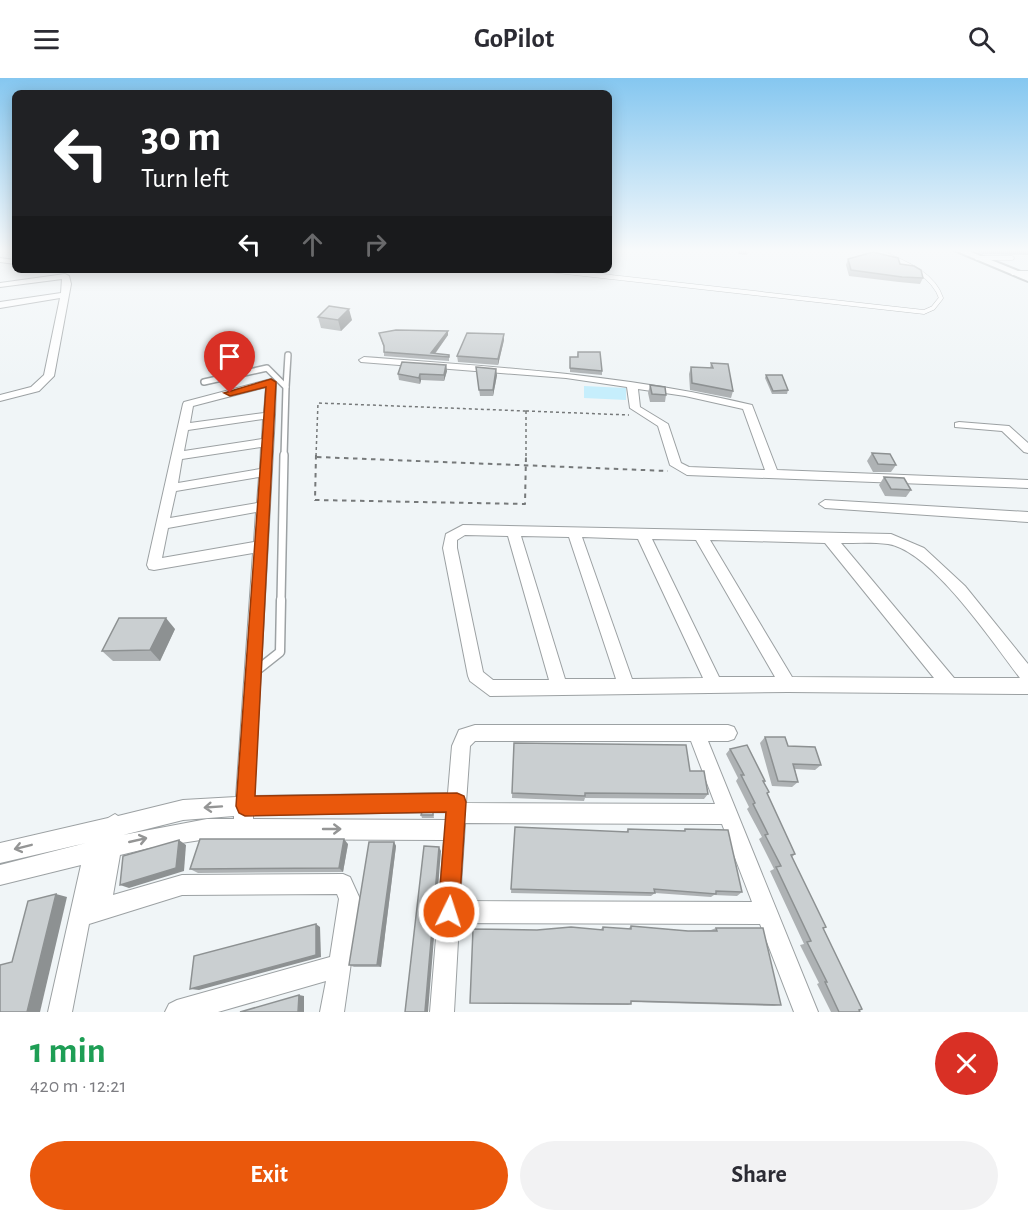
<!DOCTYPE html>
<meta charset="utf-8">
<style>
body{margin:0;font-family:"Alegreya Sans",sans-serif;background:#f2f2f3;color:#2b2b33;height:100vh;display:flex;flex-direction:column;font-size:22px;white-space:nowrap}
*{box-sizing:border-box;margin:0}
p{font-size:20px;color:#7c7c81}
.icon{flex:none;width:33px;height:33px;fill:none;stroke:currentColor;stroke-width:2;stroke-linecap:round;stroke-linejoin:round}
.map{position:relative;height:934px;overflow:hidden}
.drawer{display:flex;flex-direction:column;background:#fff;flex:1}
.drawer>*{flex:none}
.hud{position:absolute;left:12px;top:12px;width:600px;height:183px;border-radius:9px;box-shadow:0 3px 15px #0003;background:#202124;color:#fff;overflow:hidden}
.pin{position:absolute;display:grid;place-items:center;width:51px;height:51px;color:#fff;margin:-62px -26px;border-radius:50% 50% 50% 0;rotate:-45deg;box-shadow:0 0 6px #0007}
.pin .icon{rotate:45deg}
.me{position:absolute;width:66px;margin:-33px;rotate:4deg;stroke-linejoin:round;filter:drop-shadow(0 0 4px #0008)}
.turn{display:flex;align-items:center;gap:21px;height:126px;padding:0 30px;font-size:27px}
.turn .icon{width:78px;height:78px;stroke-width:2.5}
.turn b{display:block;font-size:42px;line-height:51px}
.lanes{display:flex;align-items:center;height:57px;padding:0 30px;background:#0003;justify-content:center;gap:30px;direction:ltr}
.lanes .off{opacity:.35}
.round{display:grid;place-items:center;flex:none;width:63px;height:63px;border-radius:32px;background:#f2f2f3}
.overview{display:flex;align-items:center;justify-content:space-between;height:102px;padding:0 30px}
h1{font-size:36px;font-weight:700;line-height:45px;color:#1e9e55}
.primary-button{display:flex;gap:12px;margin-top:auto;padding:12px 30px}
.primary-button a{flex:1;height:69px;border-radius:36px;background:#ea580c;color:#fff;font-size:24px;font-weight:700;line-height:69px;text-align:center}
.primary-button a+a{background:#f2f2f3;color:#2b2b33}
header{display:flex;justify-content:space-between;align-items:center;height:78px;padding:0 30px;background:#fff;font-size:27px;font-weight:700}
.map>svg:first-child{display:block}
</style>
<header><svg class="icon" aria-label="menu" viewBox="0 0 24 24"><path d="M4 6h16M4 12h16M4 18h16"/></svg>GoPilot<svg class="icon" aria-label="search" viewBox="0 0 24 24"><circle cx="10" cy="10" r="6"/><path d="M15 15l6 6"/></svg></header>
<div class="map">
<svg width="1028" height="934" viewBox="0 0 1028 934">
<rect width="100%" height="100%" fill="#f0f5f7"/>
<!-- green -->
<path fill="#c6eefc" d="M 584,308 L 626,310 L 626,322 L 584,320 Z"/>
<g fill="none" stroke-linecap="round" stroke-linejoin="round">
<!-- service-far3 casing -->
<g stroke="#9ca1a3" stroke-width="5">
<g id="service-far3">
<path d="M 977,180 L 1012,180"/>
<path d="M 548,192 L 924,234 L 933,230 L 941,220 C 932,193 899,183 876,172"/>
</g>
</g>
<!-- service-far2 casing -->
<g stroke="#9ca1a3" stroke-width="8">
<g id="service-far2">
<path d="M 204,304 L 267,290 L 286,309 L 284,378"/>
<path d="M 286,309 L 288,277"/>
</g>
</g>
<!-- service-far1 casing -->
<g stroke="#9ca1a3" stroke-width="10">
<path id="service-far1" d="M 281,523 L 284,377"/>
</g>
<!-- service casing -->
<g stroke="#9ca1a3" stroke-width="11">
<path id="service" d="M 256,593 L 280,574 L 281,522"/>
</g>
<!-- minor casing -->
<g stroke="#9ca1a3" stroke-width="2">
<g id="minor">
<path d="M 0,180 L 15,182 L 15,186 L 0,184 Z"/>
<path d="M 1015,193 L 1028,193 L 1028,197 L 1012,197 L 1011,195 Z"/>
<path d="M 65,196 L 69,198 L 71,206 L 54,298 L 39,313 L 0,323 L 0,317 L 31,309 L 44,297 L 60,220 L 0,230 L 0,224 L 61,215 L 62,201 L 0,209 L 0,205 Z"/>
<path d="M 364,279 C 494,289 624,296 752,327 L 777,392 L 1028,402 L 1028,410 L 687,397 L 670,387 L 658,348 L 630,330 L 627,309 L 566,300 L 361,284 L 359,282 ZM 638,311 L 685,318 L 743,331 L 765,392 L 689,389 L 681,385 L 668,346 L 640,329 Z"/>
<path d="M 271,301 L 276,304 L 275,337 L 254,718 L 448,715 L 452,668 L 459,652 L 475,647 L 728,647 L 734,649 L 737,655 L 734,661 L 728,663 L 708,663 L 818,934 L 794,934 L 760,846 L 459,845 L 454,934 L 430,934 L 444,762 L 207,761 L 149,770 L 120,777 L 113,817 L 182,797 L 343,796 L 350,799 L 360,821 L 344,934 L 320,934 L 326,903 L 218,934 L 165,934 L 169,926 L 177,922 L 330,879 L 339,821 L 337,816 L 182,817 L 89,846 L 72,934 L 48,934 L 81,787 L 0,807 L 0,787 L 86,765 L 0,785 L 0,765 L 108,740 L 115,736 L 118,738 L 183,722 L 236,719 L 253,475 L 154,492 L 149,491 L 147,487 L 183,326 L 184,324 ZM 266,309 L 264,335 L 190,345 L 193,328 ZM 263,341 L 262,361 L 184,373 L 188,352 ZM 261,369 L 260,391 L 178,405 L 182,381 ZM 259,399 L 257,425 L 170,440 L 176,413 ZM 256,434 L 254,464 L 162,480 L 168,450 ZM 475,663 L 691,663 L 715,726 L 466,725 L 470,668 ZM 447,734 L 446,742 L 253,741 L 253,737 ZM 234,738 L 234,741 L 207,741 L 123,757 L 183,742 ZM 465,745 L 722,746 L 752,824 L 460,823 Z"/>
<path d="M 959,344 L 1009,348 L 1028,365 L 1028,375 L 1024,374 L 1002,353 L 955,349 L 955,345 Z"/>
<path d="M 825,422 L 1028,434 L 1028,444 L 825,430 L 819,426 Z"/>
<path d="M 463,447 L 891,456 L 924,470 L 965,508 L 1028,586 L 1028,616 L 788,614 L 490,618 L 470,603 L 468,598 L 443,470 L 446,456 ZM 465,457 L 508,458 L 549,602 L 493,602 L 483,594 L 457,470 L 457,462 ZM 521,458 L 569,459 L 616,601 L 565,601 ZM 582,459 L 638,461 L 703,600 L 632,601 ZM 652,461 L 696,462 L 775,599 L 719,599 ZM 710,462 L 825,465 L 934,600 L 792,599 ZM 841,465 C 856,465 873,464 888,466 C 932,473 993,565 1020,600 L 954,600 Z"/>
</g>
</g>
<!-- tertiary casing -->
<g stroke="#9ca1a3" stroke-width="4">
<path id="tertiary" d="M 954,172 L 966,172 L 1028,197 L 1028,203 Z"/>
</g>
<!-- path-far1 -->
<g stroke="#76797a" stroke-width="1.5" stroke-dasharray="3 3" stroke-linecap="butt">
<path d="M 526,333 L 629,337"/>
<path d="M 316,378 L 318,325 L 526,333"/>
<path d="M 526,378 L 526,333"/>
</g>
<!-- path -->
<g stroke="#76797a" stroke-width="2" stroke-dasharray="4.5 4.5" stroke-linecap="butt">
<path d="M 316,377 L 315,422 L 525,426 L 526,377"/>
<path d="M 317,379 L 668,393"/>
</g>
<!-- service-far3 -->
<use href="#service-far3" stroke="#fff" stroke-width="4"/>
<!-- service-far2 -->
<use href="#service-far2" stroke="#fff" stroke-width="5"/>
<!-- service-far1 -->
<use href="#service-far1" stroke="#fff" stroke-width="7"/>
<!-- service -->
<use href="#service" stroke="#fff" stroke-width="8"/>
<!-- minor -->
<use href="#minor" fill="#fff" fill-rule="evenodd"/>
<!-- tertiary -->
<use href="#tertiary" fill="#fff" fill-rule="evenodd"/>
</g>
<!-- wall -->
<g fill="#aeb2b4">
<path d="M 738,172 L 748,172 L 747,177 L 738,176 Z"/>
<path d="M 974,172 L 1028,172 L 1028,177 L 982,176 Z"/>
<path d="M 848,181 L 900,186 L 923,200 L 920,206 L 899,204 L 849,198 L 846,187 Z"/>
<path d="M 318,239 L 352,242 L 341,253 L 321,250 Z"/>
<path d="M 379,255 L 448,257 L 435,276 L 449,277 L 449,283 L 384,278 L 384,270 Z"/>
<path d="M 504,262 L 498,287 L 458,284 L 457,278 Z"/>
<path d="M 578,274 L 602,293 L 602,297 L 570,294 L 570,279 L 577,279 Z"/>
<path d="M 711,285 L 733,313 L 731,320 L 690,312 L 689,296 L 691,289 L 710,290 Z"/>
<path d="M 446,287 L 447,293 L 444,303 L 421,302 L 420,306 L 399,302 L 398,296 Z"/>
<path d="M 476,289 L 497,297 L 493,318 L 480,318 Z"/>
<path d="M 766,297 L 788,312 L 787,316 L 772,316 L 765,300 Z"/>
<path d="M 650,307 L 666,317 L 665,324 L 650,324 L 648,315 Z"/>
<path d="M 872,375 L 896,387 L 891,394 L 873,394 L 867,383 Z"/>
<path d="M 884,399 L 911,412 L 906,419 L 885,418 L 879,407 Z"/>
<path d="M 175,551 L 160,583 L 113,583 L 102,573 Z"/>
<path d="M 765,659 L 788,668 L 821,687 L 815,692 L 795,691 L 798,704 L 792,709 L 772,708 L 760,665 Z"/>
<path d="M 514,665 L 690,693 L 708,716 L 704,721 L 585,720 L 584,723 L 512,720 Z"/>
<path d="M 730,671 L 765,703 L 764,705 L 767,716 L 795,776 L 792,779 L 860,934 L 831,934 L 817,906 L 819,905 L 800,867 L 804,866 L 770,793 L 774,791 L 759,761 L 762,759 L 747,731 L 749,729 L 736,703 L 738,700 L 726,676 Z"/>
<path d="M 433,734 L 434,740 L 422,740 L 421,737 Z"/>
<path d="M 515,749 L 626,754 L 628,751 L 683,753 L 685,751 L 742,814 L 737,818 L 714,817 L 711,819 L 655,815 L 651,818 L 511,815 Z"/>
<path d="M 394,764 L 396,768 L 381,889 L 354,889 L 349,887 Z"/>
<path d="M 348,766 L 343,794 L 198,795 L 190,791 Z"/>
<path d="M 631,848 L 688,853 L 711,852 L 716,850 L 781,927 L 774,928 L 631,924 L 631,926 L 628,927 L 471,925 L 470,925 L 537,852 L 601,851 L 603,849 L 628,851 Z"/>
</g>
<!-- shaded-wall -->
<g fill="#8d9192">
<path d="M 349,231 L 352,242 L 341,253 L 338,242 Z"/>
<path d="M 448,253 L 448,257 L 433,278 L 431,275 Z"/>
<path d="M 504,256 L 504,262 L 498,287 L 498,281 Z"/>
<path d="M 446,287 L 447,293 L 444,303 L 444,297 Z"/>
<path d="M 496,291 L 497,297 L 493,318 L 493,312 Z"/>
<path d="M 420,296 L 421,302 L 420,306 L 419,300 Z"/>
<path d="M 166,540 L 175,551 L 160,583 L 150,572 Z"/>
<path d="M 344,761 L 348,766 L 343,794 L 339,790 Z"/>
<path d="M 179,762 L 186,767 L 184,793 L 129,810 L 120,807 Z"/>
<path d="M 394,764 L 396,768 L 381,889 L 377,887 Z"/>
<path d="M 439,769 L 441,773 L 428,934 L 426,934 L 425,933 Z"/>
<path d="M 56,816 L 67,819 L 40,934 L 27,934 Z"/>
<path d="M 316,846 L 320,849 L 321,879 L 199,912 L 190,911 Z"/>
<path d="M 299,917 L 304,918 L 304,934 L 298,934 Z"/>
</g>
<!-- building -->
<g fill="#cacfd1" stroke="#8d9192" stroke-width="1.5">
<path d="M 873,174 L 898,180 L 900,186 L 914,188 L 921,192 L 923,200 L 902,199 L 851,192 L 848,181 Z"/>
<path d="M 329,228 L 349,231 L 338,242 L 318,239 Z"/>
<path d="M 396,252 L 448,253 L 431,275 L 449,277 L 449,279 L 384,274 L 384,268 L 379,255 Z"/>
<path d="M 467,255 L 504,256 L 498,281 L 457,278 Z"/>
<path d="M 578,274 L 600,274 L 602,293 L 570,290 L 570,279 L 578,279 Z"/>
<path d="M 402,284 L 446,287 L 444,297 L 420,296 L 419,300 L 398,296 Z"/>
<path d="M 711,285 L 728,286 L 733,313 L 692,305 L 691,289 L 713,290 Z"/>
<path d="M 476,289 L 496,291 L 493,312 L 479,312 Z"/>
<path d="M 766,297 L 782,297 L 788,312 L 773,313 Z"/>
<path d="M 650,307 L 665,309 L 666,317 L 652,316 Z"/>
<path d="M 872,375 L 890,376 L 896,387 L 878,386 Z"/>
<path d="M 884,399 L 904,400 L 911,412 L 891,411 Z"/>
<path d="M 119,540 L 166,540 L 150,572 L 102,573 Z"/>
<path d="M 765,659 L 785,659 L 788,668 L 815,669 L 821,687 L 793,686 L 798,704 L 778,703 Z"/>
<path d="M 514,665 L 686,667 L 690,693 L 704,693 L 708,716 L 585,715 L 585,718 L 512,715 Z"/>
<path d="M 747,667 L 765,703 L 763,703 L 769,714 L 767,715 L 795,776 L 791,777 L 826,849 L 823,850 L 862,931 L 859,932 L 860,934 L 839,934 L 825,904 L 827,904 L 807,864 L 811,863 L 776,789 L 781,788 L 765,757 L 768,756 L 753,726 L 755,725 L 741,697 L 744,697 L 730,671 Z"/>
<path d="M 422,734 L 433,734 L 433,737 L 421,737 Z"/>
<path d="M 515,749 L 628,754 L 628,751 L 685,753 L 685,751 L 728,752 L 742,814 L 716,813 L 716,816 L 654,811 L 655,815 L 511,811 Z"/>
<path d="M 200,761 L 344,761 L 339,790 L 190,791 Z"/>
<path d="M 179,762 L 176,790 L 120,807 L 123,778 Z"/>
<path d="M 369,764 L 394,764 L 377,887 L 349,887 Z"/>
<path d="M 424,768 L 439,769 L 425,933 L 426,934 L 405,934 Z"/>
<path d="M 56,816 L 27,934 L 0,934 L 0,887 L 12,884 L 28,823 Z"/>
<path d="M 316,846 L 316,877 L 190,911 L 194,878 Z"/>
<path d="M 631,848 L 688,853 L 717,853 L 716,850 L 763,850 L 781,927 L 631,923 L 631,926 L 470,925 L 473,851 L 537,852 L 571,849 L 603,852 L 603,849 L 631,851 Z"/>
<path d="M 299,917 L 298,934 L 240,934 Z"/>
</g>
<!-- one-way arrows -->
<defs><path id="oneway-shaft" d="M-6 0H5M1.5-3L5.5 0L1.5 3" fill="none" stroke-width="1.6" stroke-linecap="round" stroke-linejoin="round" transform="scale(1.5)"/></defs>
<g stroke="#949595">
<use href="#oneway-shaft" transform="translate(213 729) rotate(176)"/>
<use href="#oneway-shaft" transform="translate(332 751)"/>
<use href="#oneway-shaft" transform="translate(138 762) rotate(-13)"/>
<use href="#oneway-shaft" transform="translate(23 769) rotate(166)"/>
</g>
<!-- sky -->
<linearGradient id="sky" x2="0" y2="1"><stop stop-color="#85c7f0"/><stop offset="0.57" stop-color="#f8fafb"/><stop offset="1" stop-color="#f8fafb" stop-opacity="0"/></linearGradient>
<rect width="1028" height="303" fill="url(#sky)"/>
<!-- route -->
<path fill="#ea580c" stroke="#983908" stroke-width="1.5" d="M 271,301 L 276,304 L 255,718 L 457,715 L 464,718 L 466,724 L 459,834 L 456,841 L 449,845 L 441,841 L 438,834 L 446,734 L 245,738 L 239,735 L 236,728 L 266,309 L 230,318 L 224,315 Z"/>
</svg>
<div class="pin" style="left:230px;top:315px;background:#d93025"><svg class="icon" aria-label="arrive" viewBox="0 0 24 24"><path d="M6 21V4h12l-3 4 3 4H6"/></svg></div>
<svg class="me" style="left:449px;top:834px" viewBox="-20 -20 40 40"><circle r="17" fill="#ea580c" stroke="#fff" stroke-width="3"/><path d="M0-11L8 9 0 5-8 9z" fill="#fff"/></svg>
<div class="hud">
<div class="turn"><svg class="icon" aria-label="left" viewBox="0 0 24 24"><path d="M17 20v-9H6M10 6l-5 5 5 5"/></svg><div><b>30 m</b>Turn left</div></div>
<div class="lanes"><svg class="icon" aria-label="left" viewBox="0 0 24 24"><path d="M17 20v-9H6M10 6l-5 5 5 5"/></svg><svg class="icon off" aria-label="ahead" viewBox="0 0 24 24"><path d="M12 20V5M6 11l6-6 6 6"/></svg><svg class="icon off" aria-label="right" viewBox="0 0 24 24"><path d="M7 20v-9h11M14 6l5 5-5 5"/></svg></div>
</div>
</div>
<section class="drawer">
<div class="overview"><div><h1>1 min</h1><p>420 m · 12:21</p></div><a class="round" style="background:#d93025;color:#fff"><svg class="icon" aria-label="close" viewBox="0 0 24 24"><path d="M6 6l12 12M18 6L6 18"/></svg></a></div>
<div class="primary-button"><a>Exit</a><a>Share</a></div>
</section>
